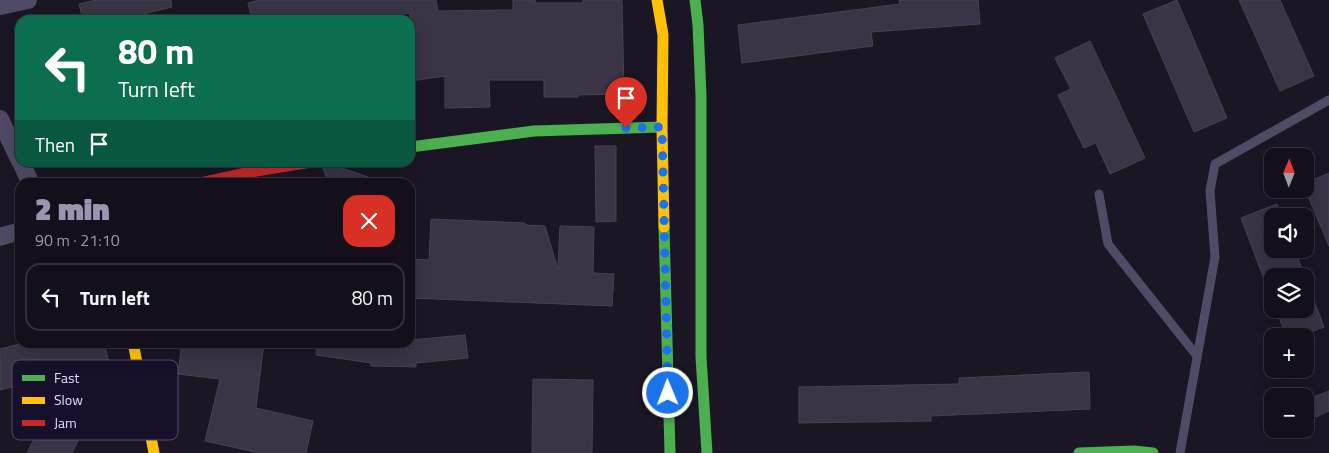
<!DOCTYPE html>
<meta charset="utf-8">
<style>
body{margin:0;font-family:"Titillium Web",sans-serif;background:#1d1924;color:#f1f3f6;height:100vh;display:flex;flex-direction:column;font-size:19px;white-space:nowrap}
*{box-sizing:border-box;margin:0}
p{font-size:16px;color:#9d9da3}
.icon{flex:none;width:28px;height:28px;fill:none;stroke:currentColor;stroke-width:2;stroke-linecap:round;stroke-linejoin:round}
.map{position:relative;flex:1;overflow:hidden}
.panel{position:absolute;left:15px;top:178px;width:400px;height:170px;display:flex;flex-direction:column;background:#14101b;border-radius:15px;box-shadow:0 5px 20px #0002,0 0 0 1px #33303a}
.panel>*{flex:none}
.banner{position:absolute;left:15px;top:15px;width:400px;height:152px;border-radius:15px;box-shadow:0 5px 20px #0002,0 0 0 1px #33303a;background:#0b6e4f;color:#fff;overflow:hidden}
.needle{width:32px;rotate:1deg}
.controls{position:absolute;left:1264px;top:148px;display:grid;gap:10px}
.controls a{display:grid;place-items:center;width:50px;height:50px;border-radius:10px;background:#14101b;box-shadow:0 5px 20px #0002,0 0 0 1px #33303a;font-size:25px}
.pin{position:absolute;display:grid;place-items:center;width:42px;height:42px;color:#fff;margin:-51px -21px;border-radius:50% 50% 50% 0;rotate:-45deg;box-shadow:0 0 5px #0007}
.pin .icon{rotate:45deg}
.me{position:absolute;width:55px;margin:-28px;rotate:359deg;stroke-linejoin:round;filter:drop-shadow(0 0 4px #0008)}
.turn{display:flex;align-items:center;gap:18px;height:105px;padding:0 20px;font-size:22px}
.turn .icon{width:65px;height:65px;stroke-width:2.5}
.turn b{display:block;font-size:35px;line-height:42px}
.then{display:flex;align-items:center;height:48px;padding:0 20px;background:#0003;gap:10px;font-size:19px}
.round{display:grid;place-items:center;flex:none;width:52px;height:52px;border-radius:15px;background:#1d1924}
.headline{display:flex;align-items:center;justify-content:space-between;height:85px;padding:0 20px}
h1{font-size:30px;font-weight:800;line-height:38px;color:#9b95b2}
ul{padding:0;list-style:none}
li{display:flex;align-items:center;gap:15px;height:68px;margin:0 10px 8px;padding:0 10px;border:2px solid #33303a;border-radius:15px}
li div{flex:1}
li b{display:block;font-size:19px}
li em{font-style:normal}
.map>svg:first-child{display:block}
</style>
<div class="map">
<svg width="1329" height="453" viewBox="0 0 1329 453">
<rect width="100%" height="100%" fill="#1a1624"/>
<!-- building -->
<g fill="#393446" stroke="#474157">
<path d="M 96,0 L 171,0 L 172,7 L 118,20 L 83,20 L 79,4 Z"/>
<path d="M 260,0 L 436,0 L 438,11 L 513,10 L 513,0 L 535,0 L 535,3 L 583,3 L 583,0 L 622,0 L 624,94 L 578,95 L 578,97 L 544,97 L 544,80 L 489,80 L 490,107 L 445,108 L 445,76 L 410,81 L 410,13 L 358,20 L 252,20 L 248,3 Z"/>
<path d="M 899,0 L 978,0 L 980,24 L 871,32 L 873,46 L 742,63 L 738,25 L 900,4 Z"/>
<path d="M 1177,0 L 1227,118 L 1194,132 L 1143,14 Z"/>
<path d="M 1239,0 L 1280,0 L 1314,76 L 1280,91 Z"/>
<path d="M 1090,41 L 1145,158 L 1110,174 L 1096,143 L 1084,148 L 1058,95 L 1071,89 L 1055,58 Z"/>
<path d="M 595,146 L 616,146 L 616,221 L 596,222 Z"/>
<path d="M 324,162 L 377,180 L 376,182 L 328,182 L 323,168 Z"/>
<path d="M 1329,173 L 1329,246 L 1305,189 L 1305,183 Z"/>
<path d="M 1277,204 L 1282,216 L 1272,216 L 1272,249 L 1294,249 L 1305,276 L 1272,276 L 1272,300 L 1241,218 Z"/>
<path d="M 431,219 L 525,223 L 525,225 L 545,226 L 558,269 L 560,226 L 594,227 L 593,273 L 614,274 L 612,306 L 410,298 L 410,259 L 429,260 Z"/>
<path d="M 1305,277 L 1324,327 L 1300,336 L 1286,336 L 1276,309 L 1305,309 Z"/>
<path d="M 465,335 L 468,358 L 416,363 L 416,367 L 371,366 L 371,363 L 316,355 L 317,343 L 365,342 L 364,345 L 410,346 L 410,340 Z"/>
<path d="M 28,342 L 104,342 L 109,363 L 0,390 L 0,349 Z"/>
<path d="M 182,342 L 264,342 L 256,408 L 313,421 L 306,453 L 260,453 L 205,441 L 220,379 L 178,374 Z"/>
<path d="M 1089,372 L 1090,409 L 931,416 L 931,421 L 799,423 L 799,387 L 959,384 L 959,378 Z"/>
<path d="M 533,379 L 593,380 L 592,453 L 532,453 Z"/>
<path d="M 1329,391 L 1329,411 L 1316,417 L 1308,399 Z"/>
<path d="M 44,419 L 80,437 L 72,453 L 27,453 Z"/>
</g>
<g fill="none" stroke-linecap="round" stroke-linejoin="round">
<!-- lane -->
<g stroke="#4f4b65" stroke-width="9">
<path d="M 1099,194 L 1108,244 L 1197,356"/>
<path d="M 1180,453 L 1215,257 L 1210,191 L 1215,164 L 1329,100"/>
</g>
<!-- street -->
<g stroke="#4f4b65" stroke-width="18">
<path d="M 0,6 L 28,0"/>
<path d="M 0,119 L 20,161"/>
<path d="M 21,162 L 30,182"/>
<path d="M 0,237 L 20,231"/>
</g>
<!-- fast -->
<g stroke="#4caf50" stroke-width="11">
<path d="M 695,0 L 698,25 L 701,96 L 701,357 L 707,453"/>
<path d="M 410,147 L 534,131 L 662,127"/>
<path d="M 664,227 L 670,453"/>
<path d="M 1079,453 L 1134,451 L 1153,453"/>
</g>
<!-- slow -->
<g stroke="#ffc107" stroke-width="11">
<path d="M 657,0 L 663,35 L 662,127 L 664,227"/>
<path d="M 133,342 L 154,453"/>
</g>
<!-- jam -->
<path stroke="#c62828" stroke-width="11" d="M 204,182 L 245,173 L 311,162"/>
</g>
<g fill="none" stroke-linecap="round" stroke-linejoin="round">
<!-- route -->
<path stroke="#1a73e8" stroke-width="9" stroke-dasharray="0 16.2" d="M 626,128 L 662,127 L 668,393"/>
</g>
<!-- legend -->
<rect x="12" y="360" width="166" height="80" rx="8" fill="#17102a" stroke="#544d6a" stroke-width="1"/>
<rect x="22" y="375" width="23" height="6" fill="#4caf50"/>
<rect x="22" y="397" width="23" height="7" fill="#ffc107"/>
<rect x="22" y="420" width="23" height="6" fill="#c62828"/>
<g font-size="14" fill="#e1daff">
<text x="54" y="383">Fast</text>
<text x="54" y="405">Slow</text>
<text x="54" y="428">Jam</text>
</g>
</svg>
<div class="controls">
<a><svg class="needle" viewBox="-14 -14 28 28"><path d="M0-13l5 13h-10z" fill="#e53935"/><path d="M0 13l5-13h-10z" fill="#9d9da3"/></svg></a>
<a><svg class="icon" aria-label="sound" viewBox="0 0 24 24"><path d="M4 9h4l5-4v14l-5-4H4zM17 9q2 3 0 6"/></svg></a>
<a><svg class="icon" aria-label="layers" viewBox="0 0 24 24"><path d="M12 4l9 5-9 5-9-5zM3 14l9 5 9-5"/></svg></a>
<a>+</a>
<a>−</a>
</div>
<div class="pin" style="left:626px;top:128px;background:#d93025"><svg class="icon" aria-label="arrive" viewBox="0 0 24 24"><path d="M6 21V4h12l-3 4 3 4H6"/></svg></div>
<svg class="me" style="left:668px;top:393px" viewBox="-20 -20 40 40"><circle r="17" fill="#1a73e8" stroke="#fff" stroke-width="3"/><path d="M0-11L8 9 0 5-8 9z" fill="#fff"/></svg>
<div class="banner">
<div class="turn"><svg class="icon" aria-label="left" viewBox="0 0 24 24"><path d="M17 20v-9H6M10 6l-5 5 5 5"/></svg><div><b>80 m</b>Turn left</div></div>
<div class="then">Then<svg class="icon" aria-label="arrive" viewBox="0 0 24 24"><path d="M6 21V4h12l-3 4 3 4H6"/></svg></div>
</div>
<section class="panel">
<div class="headline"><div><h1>2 min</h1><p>90 m · 21:10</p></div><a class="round" style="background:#d93025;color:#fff"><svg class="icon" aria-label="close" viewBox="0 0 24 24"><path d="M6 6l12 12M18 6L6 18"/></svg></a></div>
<ul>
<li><svg class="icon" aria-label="left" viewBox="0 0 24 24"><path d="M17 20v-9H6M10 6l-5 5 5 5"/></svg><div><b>Turn left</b></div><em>80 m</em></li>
</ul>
</section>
</div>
